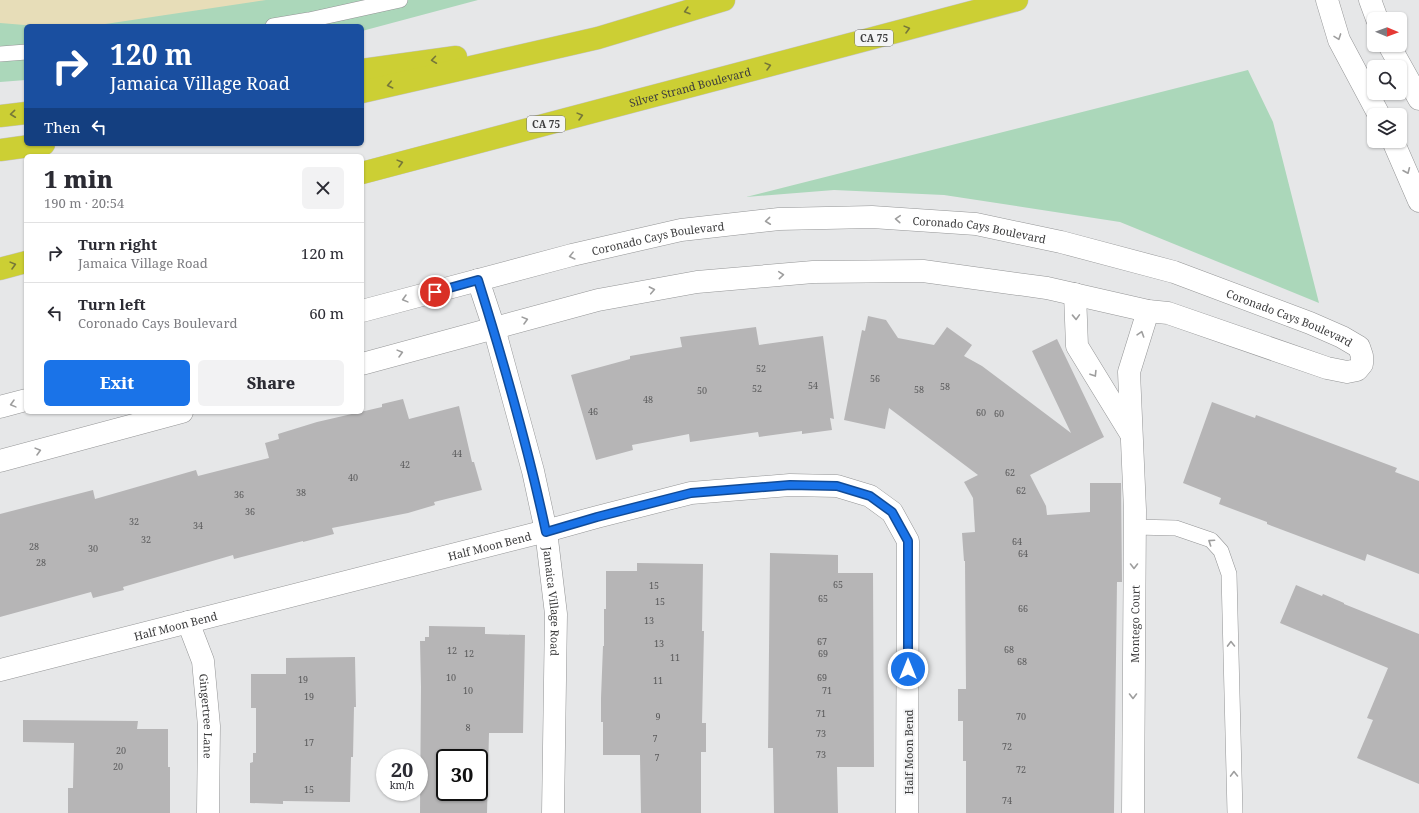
<!DOCTYPE html>
<meta charset="utf-8">
<style>
body{margin:0;font-family:"Noto Serif",serif;background:#f2f2f3;color:#2b2b33;height:100vh;display:flex;flex-direction:column;font-size:15px;white-space:nowrap}
*{box-sizing:border-box;margin:0}
p{font-size:13px;color:#7c7c81}
.icon{flex:none;width:22px;height:22px;fill:none;stroke:currentColor;stroke-width:2;stroke-linecap:round;stroke-linejoin:round}
.map{position:relative;flex:1;overflow:hidden}
.drawer{position:absolute;left:24px;top:154px;width:340px;height:260px;display:flex;flex-direction:column;background:#fff;border-radius:6px;box-shadow:0 1px 3px #0004}
.drawer>*{flex:none}
.top-card{position:absolute;left:24px;top:24px;width:340px;height:122px;border-radius:6px;box-shadow:0 1px 3px #0004;background:#1a4fa0;color:#fff;overflow:hidden}
.needle{width:26px;rotate:91deg}
.buttons{position:absolute;left:1367px;top:12px;display:grid;gap:8px}
.buttons a{display:grid;place-items:center;width:40px;height:40px;border-radius:6px;background:#fff;box-shadow:0 1px 3px #0004;font-size:20px}
.speed{position:absolute;left:376px;top:749px;display:flex;gap:8px;font-size:20px;font-weight:700;text-align:center}
.speed>*{display:grid;place-content:center;width:52px;height:52px;border-radius:50%;background:#fff;box-shadow:0 1px 3px #0004;line-height:1}
.speed small{font-size:10px;font-weight:400}
.speed .limit{border:2px solid #111;border-radius:6px;background:#fff;color:#111}
.pin{position:absolute;display:grid;place-items:center;width:34px;height:34px;color:#fff;margin:-17px;border:2px solid #fff;border-radius:50%;box-shadow:0 1px 4px #0007}
.me{position:absolute;width:44px;margin:-22px;rotate:0deg;stroke-linejoin:round;filter:drop-shadow(0 0 3px #0008)}
.turn{display:flex;align-items:center;gap:14px;height:84px;padding:0 20px;font-size:18px}
.turn .icon{width:52px;height:52px;stroke-width:2.5}
.turn b{display:block;font-size:28px;line-height:34px}
.then{display:flex;align-items:center;height:38px;padding:0 20px;background:#0003;gap:8px;font-size:15px}
.round{display:grid;place-items:center;flex:none;width:42px;height:42px;border-radius:6px;background:#f2f2f3}
.summary{display:flex;align-items:center;justify-content:space-between;height:68px;padding:0 20px}
h1{font-size:24px;font-weight:800;line-height:30px}
.button{display:flex;gap:8px;margin-top:auto;padding:8px 20px}
.button a{flex:1;height:46px;border-radius:6px;background:#1a73e8;color:#fff;font-size:16px;font-weight:800;line-height:46px;text-align:center}
.button a+a{background:#f2f2f3;color:#2b2b33}
ul{padding:0;list-style:none}
li{display:flex;align-items:center;gap:12px;height:60px;padding:0 20px;border-top:1px solid #e1e1e2}
li div{flex:1}
li b{display:block;font-size:15px}
li em{font-style:normal}
.map>svg:first-child{display:block}
</style>
<div class="map">
<svg width="1419" height="813" viewBox="0 0 1419 813">
<rect width="100%" height="100%" fill="#e6e7e8"/>
<!-- green -->
<g fill="#abd7ba">
<path d="M 0,0 L 478,0 L 362,31 L 362,26 L 26,26 L 26,80 L 0,82 Z"/>
<path d="M 1248,70 L 1273,122 L 1319,303 L 1120,222 L 944,195 L 834,190 L 746,197 Z"/>
</g>
<!-- sand -->
<path fill="#e7ddb8" d="M 0,0 L 266,0 L 92,26 L 37,26 L 0,23 Z"/>
<!-- building -->
<g fill="#b6b5b6" fill-rule="evenodd">
<path d="M 868,316 L 886,320 L 898,338 L 934,345 L 947,327 L 972,345 L 964,356 L 982,366 L 1071,433 L 1032,351 L 1057,339 L 1104,437 L 1030,475 L 1046,506 L 1047,515 L 1090,512 L 1090,483 L 1121,483 L 1122,582 L 1117,582 L 1114,813 L 966,813 L 966,761 L 963,761 L 963,721 L 958,721 L 958,689 L 966,689 L 965,561 L 964,561 L 962,533 L 975,532 L 973,498 L 964,482 L 978,475 L 889,408 L 885,429 L 844,420 L 862,330 L 865,331 Z"/>
<path d="M 756,327 L 759,345 L 823,336 L 834,419 L 830,418 L 832,430 L 802,434 L 802,431 L 759,437 L 758,432 L 690,442 L 689,434 L 632,445 L 633,450 L 596,460 L 571,375 L 630,359 L 630,356 L 682,347 L 680,337 Z"/>
<path d="M 403,399 L 409,419 L 459,406 L 472,462 L 474,462 L 482,490 L 434,502 L 435,505 L 408,513 L 332,528 L 334,534 L 303,542 L 303,541 L 234,559 L 233,555 L 123,587 L 124,590 L 93,598 L 91,592 L 0,617 L 0,514 L 93,490 L 95,499 L 196,470 L 198,476 L 269,458 L 265,443 L 279,439 L 278,434 L 317,422 L 382,407 L 382,404 Z"/>
<path d="M 1212,402 L 1255,418 L 1256,415 L 1397,468 L 1395,472 L 1419,481 L 1419,574 L 1367,554 L 1365,561 L 1267,524 L 1267,522 L 1219,504 L 1221,498 L 1183,483 Z"/>
<path d="M 770,553 L 838,555 L 838,573 L 873,573 L 874,767 L 837,767 L 838,813 L 774,813 L 773,748 L 768,748 Z"/>
<path d="M 637,563 L 703,564 L 702,631 L 704,631 L 702,723 L 706,723 L 706,752 L 701,752 L 701,813 L 641,813 L 640,755 L 603,755 L 603,722 L 601,722 L 601,698 L 603,646 L 604,646 L 604,609 L 606,609 L 606,571 L 637,571 Z"/>
<path d="M 1296,585 L 1322,596 L 1323,594 L 1344,603 L 1344,604 L 1419,634 L 1419,784 L 1357,758 L 1373,720 L 1367,718 L 1388,668 L 1280,623 Z"/>
<path d="M 429,626 L 485,627 L 485,634 L 525,635 L 523,733 L 489,733 L 487,813 L 420,813 L 421,687 L 420,641 L 425,641 L 425,637 L 429,637 ZM 445,758 L 479,758 L 479,792 L 445,792 Z"/>
<path d="M 355,657 L 356,707 L 354,707 L 353,757 L 351,757 L 350,802 L 283,801 L 283,804 L 250,803 L 250,763 L 253,762 L 253,753 L 256,753 L 256,708 L 251,708 L 251,674 L 286,674 L 286,658 Z"/>
<path d="M 23,720 L 138,721 L 137,729 L 168,729 L 168,767 L 170,767 L 170,813 L 68,813 L 68,788 L 73,788 L 74,743 L 23,742 Z"/>
</g>
<g fill="none" stroke-linecap="round" stroke-linejoin="round">
<!-- service casing -->
<g stroke="#949596" stroke-width="16">
<g id="service">
<path d="M 273,26 L 309,20 L 400,0"/>
<path d="M 0,54 L 26,52"/>
<path d="M 1134,527 L 1176,528 L 1211,540 L 1221,551 L 1229,574 L 1235,813"/>
</g>
</g>
<!-- minor casing -->
<g stroke="#949596" stroke-width="23">
<g id="minor">
<path d="M 1327,0 L 1339,40 L 1379,115"/>
<path d="M 1370,0 L 1377,19"/>
<path d="M 1389,45 L 1419,99"/>
<path d="M 1393,141 L 1419,201"/>
<path id="s1" d="M 478,280 L 494,328 L 533,471 L 546,531 L 556,614 L 553,813"/>
<path d="M 1075,294 L 1077,346 L 1131,434"/>
<path id="s2" d="M 188,622 L 203,661 L 209,726 L 208,813"/>
<path id="s3" d="M 0,670 L 546,531 L 597,517 L 691,493 L 790,485 L 837,486 L 870,496 L 892,512 L 908,541 L 907,813"/>
<path id="s4" d="M 1133,813 L 1135,510 L 1129,372 L 1148,311"/>
</g>
</g>
<!-- tertiary casing -->
<g stroke="#949596" stroke-width="23">
<g id="tertiary">
<path id="s5" d="M 362,311 L 572,255 L 681,230 L 779,219 L 872,217 L 976,224 L 1061,242 L 1174,272 L 1310,323 L 1342,337 L 1359,347 L 1362,356 L 1362,364 L 1357,370 L 1347,372 L 1327,368 L 1168,313 L 1148,311 L 1047,288 L 923,271 L 813,272 L 697,282 L 598,300 L 362,364"/>
<path d="M 0,407 L 26,400"/>
<path d="M 0,461 L 182,412"/>
</g>
</g>
<!-- trunk casing -->
<g stroke="#c4c4c5" stroke-width="23">
<g id="trunk">
<path d="M 362,70 L 456,57"/>
<path d="M 362,92 L 598,38 L 724,0"/>
<path d="M 0,116 L 26,113"/>
<path d="M 0,150 L 44,144"/>
<path id="s6" d="M 362,173 L 1017,0"/>
<path d="M 0,269 L 26,262"/>
</g>
</g>
<!-- service -->
<use href="#service" stroke="#fff" stroke-width="15"/>
<!-- minor -->
<use href="#minor" stroke="#fff" stroke-width="22"/>
<!-- tertiary -->
<use href="#tertiary" stroke="#fff" stroke-width="22"/>
<!-- trunk -->
<use href="#trunk" stroke="#cccf34" stroke-width="22"/>
</g>
<!-- one-way arrows -->
<defs><path id="oneway-chevron" d="M-2-3.5L2.5 0L-2 3.5" fill="none" stroke-width="1.6" stroke-linecap="round" stroke-linejoin="round"/></defs>
<g stroke="#767739">
<use href="#oneway-chevron" transform="translate(687 11) rotate(163)"/>
<use href="#oneway-chevron" transform="translate(907 29) rotate(-15)"/>
<use href="#oneway-chevron" transform="translate(434 60) rotate(172)"/>
<use href="#oneway-chevron" transform="translate(768 66) rotate(-15)"/>
<use href="#oneway-chevron" transform="translate(390 85) rotate(167)"/>
<use href="#oneway-chevron" transform="translate(13 114) rotate(174)"/>
<use href="#oneway-chevron" transform="translate(580 116) rotate(-15)"/>
<use href="#oneway-chevron" transform="translate(400 163) rotate(-15)"/>
<use href="#oneway-chevron" transform="translate(13 265) rotate(-15)"/>
</g>
<g stroke="#9e9e9e">
<use href="#oneway-chevron" transform="translate(1338 37) rotate(70)"/>
<use href="#oneway-chevron" transform="translate(1407 171) rotate(67)"/>
<use href="#oneway-chevron" transform="translate(898 219) rotate(-176)"/>
<use href="#oneway-chevron" transform="translate(768 221) rotate(174)"/>
<use href="#oneway-chevron" transform="translate(572 256) rotate(166)"/>
<use href="#oneway-chevron" transform="translate(781 275) rotate(-5)"/>
<use href="#oneway-chevron" transform="translate(652 290) rotate(-11)"/>
<use href="#oneway-chevron" transform="translate(405 299) rotate(165)"/>
<use href="#oneway-chevron" transform="translate(1076 317) rotate(88)"/>
<use href="#oneway-chevron" transform="translate(525 320) rotate(-15)"/>
<use href="#oneway-chevron" transform="translate(1141 334) rotate(-72)"/>
<use href="#oneway-chevron" transform="translate(400 353) rotate(-15)"/>
<use href="#oneway-chevron" transform="translate(1094 374) rotate(58)"/>
<use href="#oneway-chevron" transform="translate(13 404) rotate(165)"/>
<use href="#oneway-chevron" transform="translate(38 451) rotate(-15)"/>
<use href="#oneway-chevron" transform="translate(1211 542) rotate(-146)"/>
<use href="#oneway-chevron" transform="translate(1134 566) rotate(90)"/>
<use href="#oneway-chevron" transform="translate(1231 644) rotate(-91)"/>
<use href="#oneway-chevron" transform="translate(1133 696) rotate(90)"/>
<use href="#oneway-chevron" transform="translate(1234 774) rotate(-91)"/>
</g>
<g fill="none" stroke-linecap="round" stroke-linejoin="round">
<!-- route casing -->
<g stroke="#114b97" stroke-width="10">
<path id="route" d="M 435,292 L 478,280 C 504,363 528,447 546,532 L 597,517 L 691,493 L 790,485 L 837,486 L 870,496 L 892,512 L 908,541 L 908,669"/>
</g>
<!-- route -->
<use href="#route" stroke="#1a73e8" stroke-width="7"/>
</g>
<g text-anchor="middle" dominant-baseline="central" stroke-width="4" stroke-linejoin="round" paint-order="stroke">
<!-- number labels -->
<g font-size="9" fill="#5a5a5b">
<text x="761" y="368">52</text>
<text x="875" y="378">56</text>
<text x="813" y="385">54</text>
<text x="945" y="386">58</text>
<text x="757" y="388">52</text>
<text x="919" y="389">58</text>
<text x="702" y="390">50</text>
<text x="648" y="399">48</text>
<text x="593" y="411">46</text>
<text x="981" y="412">60</text>
<text x="999" y="413">60</text>
<text x="457" y="453">44</text>
<text x="405" y="464">42</text>
<text x="1010" y="472">62</text>
<text x="353" y="477">40</text>
<text x="1021" y="490">62</text>
<text x="301" y="492">38</text>
<text x="239" y="494">36</text>
<text x="250" y="511">36</text>
<text x="134" y="521">32</text>
<text x="198" y="525">34</text>
<text x="146" y="539">32</text>
<text x="1017" y="541">64</text>
<text x="34" y="546">28</text>
<text x="93" y="548">30</text>
<text x="1023" y="553">64</text>
<text x="41" y="562">28</text>
<text x="838" y="584">65</text>
<text x="654" y="585">15</text>
<text x="823" y="598">65</text>
<text x="660" y="601">15</text>
<text x="1023" y="608">66</text>
<text x="649" y="620">13</text>
<text x="822" y="641">67</text>
<text x="659" y="643">13</text>
<text x="1009" y="649">68</text>
<text x="452" y="650">12</text>
<text x="469" y="653">12</text>
<text x="823" y="653">69</text>
<text x="675" y="657">11</text>
<text x="1022" y="661">68</text>
<text x="451" y="677">10</text>
<text x="822" y="677">69</text>
<text x="303" y="679">19</text>
<text x="658" y="680">11</text>
<text x="468" y="690">10</text>
<text x="827" y="690">71</text>
<text x="309" y="696">19</text>
<text x="821" y="713">71</text>
<text x="658" y="716">9</text>
<text x="1021" y="716">70</text>
<text x="468" y="727">8</text>
<text x="821" y="733">73</text>
<text x="655" y="738">7</text>
<text x="309" y="742">17</text>
<text x="1007" y="746">72</text>
<text x="121" y="750">20</text>
<text x="821" y="754">73</text>
<text x="657" y="757">7</text>
<text x="118" y="766">20</text>
<text x="1021" y="769">72</text>
<text x="309" y="789">15</text>
<text x="1007" y="800">74</text>
</g>
<!-- shield labels -->
<g fill="#f3f4f5" stroke="#737374" stroke-width="1">
<rect x="855" y="30" width="38" height="16" rx="3"/>
<rect x="527" y="116" width="38" height="16" rx="3"/>
</g>
<g font-size="10" font-weight="bold" fill="#3c3c3d">
<text x="874" y="38">CA 75</text>
<text x="546" y="124">CA 75</text>
</g>
<!-- street labels -->
<g font-size="11" fill="#3c3c3d" stroke="#f3f4f5">
<text stroke="none"><textPath href="#s6" startOffset="339">Silver Strand Boulevard</textPath></text>
<text stroke="none"><textPath href="#s5" startOffset="629">Coronado Cays Boulevard</textPath></text>
<text stroke="none"><textPath href="#s5" startOffset="305">Coronado Cays Boulevard</textPath></text>
<text stroke="none"><textPath href="#s5" startOffset="953">Coronado Cays Boulevard</textPath></text>
<text stroke="none"><textPath href="#s3" startOffset="505">Half Moon Bend</textPath></text>
<text stroke="none"><textPath href="#s1" startOffset="331">Jamaica Village Road</textPath></text>
<text stroke="none"><textPath href="#s4" startOffset="189">Montego Court</textPath></text>
<text stroke="none"><textPath href="#s3" startOffset="181">Half Moon Bend</textPath></text>
<text stroke="none"><textPath href="#s2" startOffset="97">Gingertree Lane</textPath></text>
<text transform="translate(908 752) rotate(-90)">Half Moon Bend</text>
</g>
</g>
</svg>
<div class="buttons">
<a><svg class="needle" viewBox="-14 -14 28 28"><path d="M0-13l5 13h-10z" fill="#e53935"/><path d="M0 13l5-13h-10z" fill="#7c7c81"/></svg></a>
<a><svg class="icon" aria-label="search" viewBox="0 0 24 24"><circle cx="10" cy="10" r="6"/><path d="M15 15l6 6"/></svg></a>
<a><svg class="icon" aria-label="layers" viewBox="0 0 24 24"><path d="M12 4l9 5-9 5-9-5zM3 14l9 5 9-5"/></svg></a>
</div>
<div class="speed"><div>20<small>km/h</small></div><div class="limit">30</div></div>
<div class="pin" style="left:435px;top:292px;background:#d93025"><svg class="icon" aria-label="arrive" viewBox="0 0 24 24"><path d="M6 21V4h12l-3 4 3 4H6"/></svg></div>
<svg class="me" style="left:908px;top:669px" viewBox="-20 -20 40 40"><circle r="17" fill="#1a73e8" stroke="#fff" stroke-width="3"/><path d="M0-11L8 9 0 5-8 9z" fill="#fff"/></svg>
<div class="top-card">
<div class="turn"><svg class="icon" aria-label="right" viewBox="0 0 24 24"><path d="M7 20v-9h11M14 6l5 5-5 5"/></svg><div><b>120 m</b>Jamaica Village Road</div></div>
<div class="then">Then<svg class="icon" aria-label="left" viewBox="0 0 24 24"><path d="M17 20v-9H6M10 6l-5 5 5 5"/></svg></div>
</div>
<section class="drawer">
<div class="summary"><div><h1>1 min</h1><p>190 m · 20:54</p></div><a class="round"><svg class="icon" aria-label="close" viewBox="0 0 24 24"><path d="M6 6l12 12M18 6L6 18"/></svg></a></div>
<ul>
<li><svg class="icon" aria-label="right" viewBox="0 0 24 24"><path d="M7 20v-9h11M14 6l5 5-5 5"/></svg><div><b>Turn right</b><p>Jamaica Village Road</p></div><em>120 m</em></li>
<li><svg class="icon" aria-label="left" viewBox="0 0 24 24"><path d="M17 20v-9H6M10 6l-5 5 5 5"/></svg><div><b>Turn left</b><p>Coronado Cays Boulevard</p></div><em>60 m</em></li>
</ul>
<div class="button"><a>Exit</a><a>Share</a></div>
</section>
</div>
